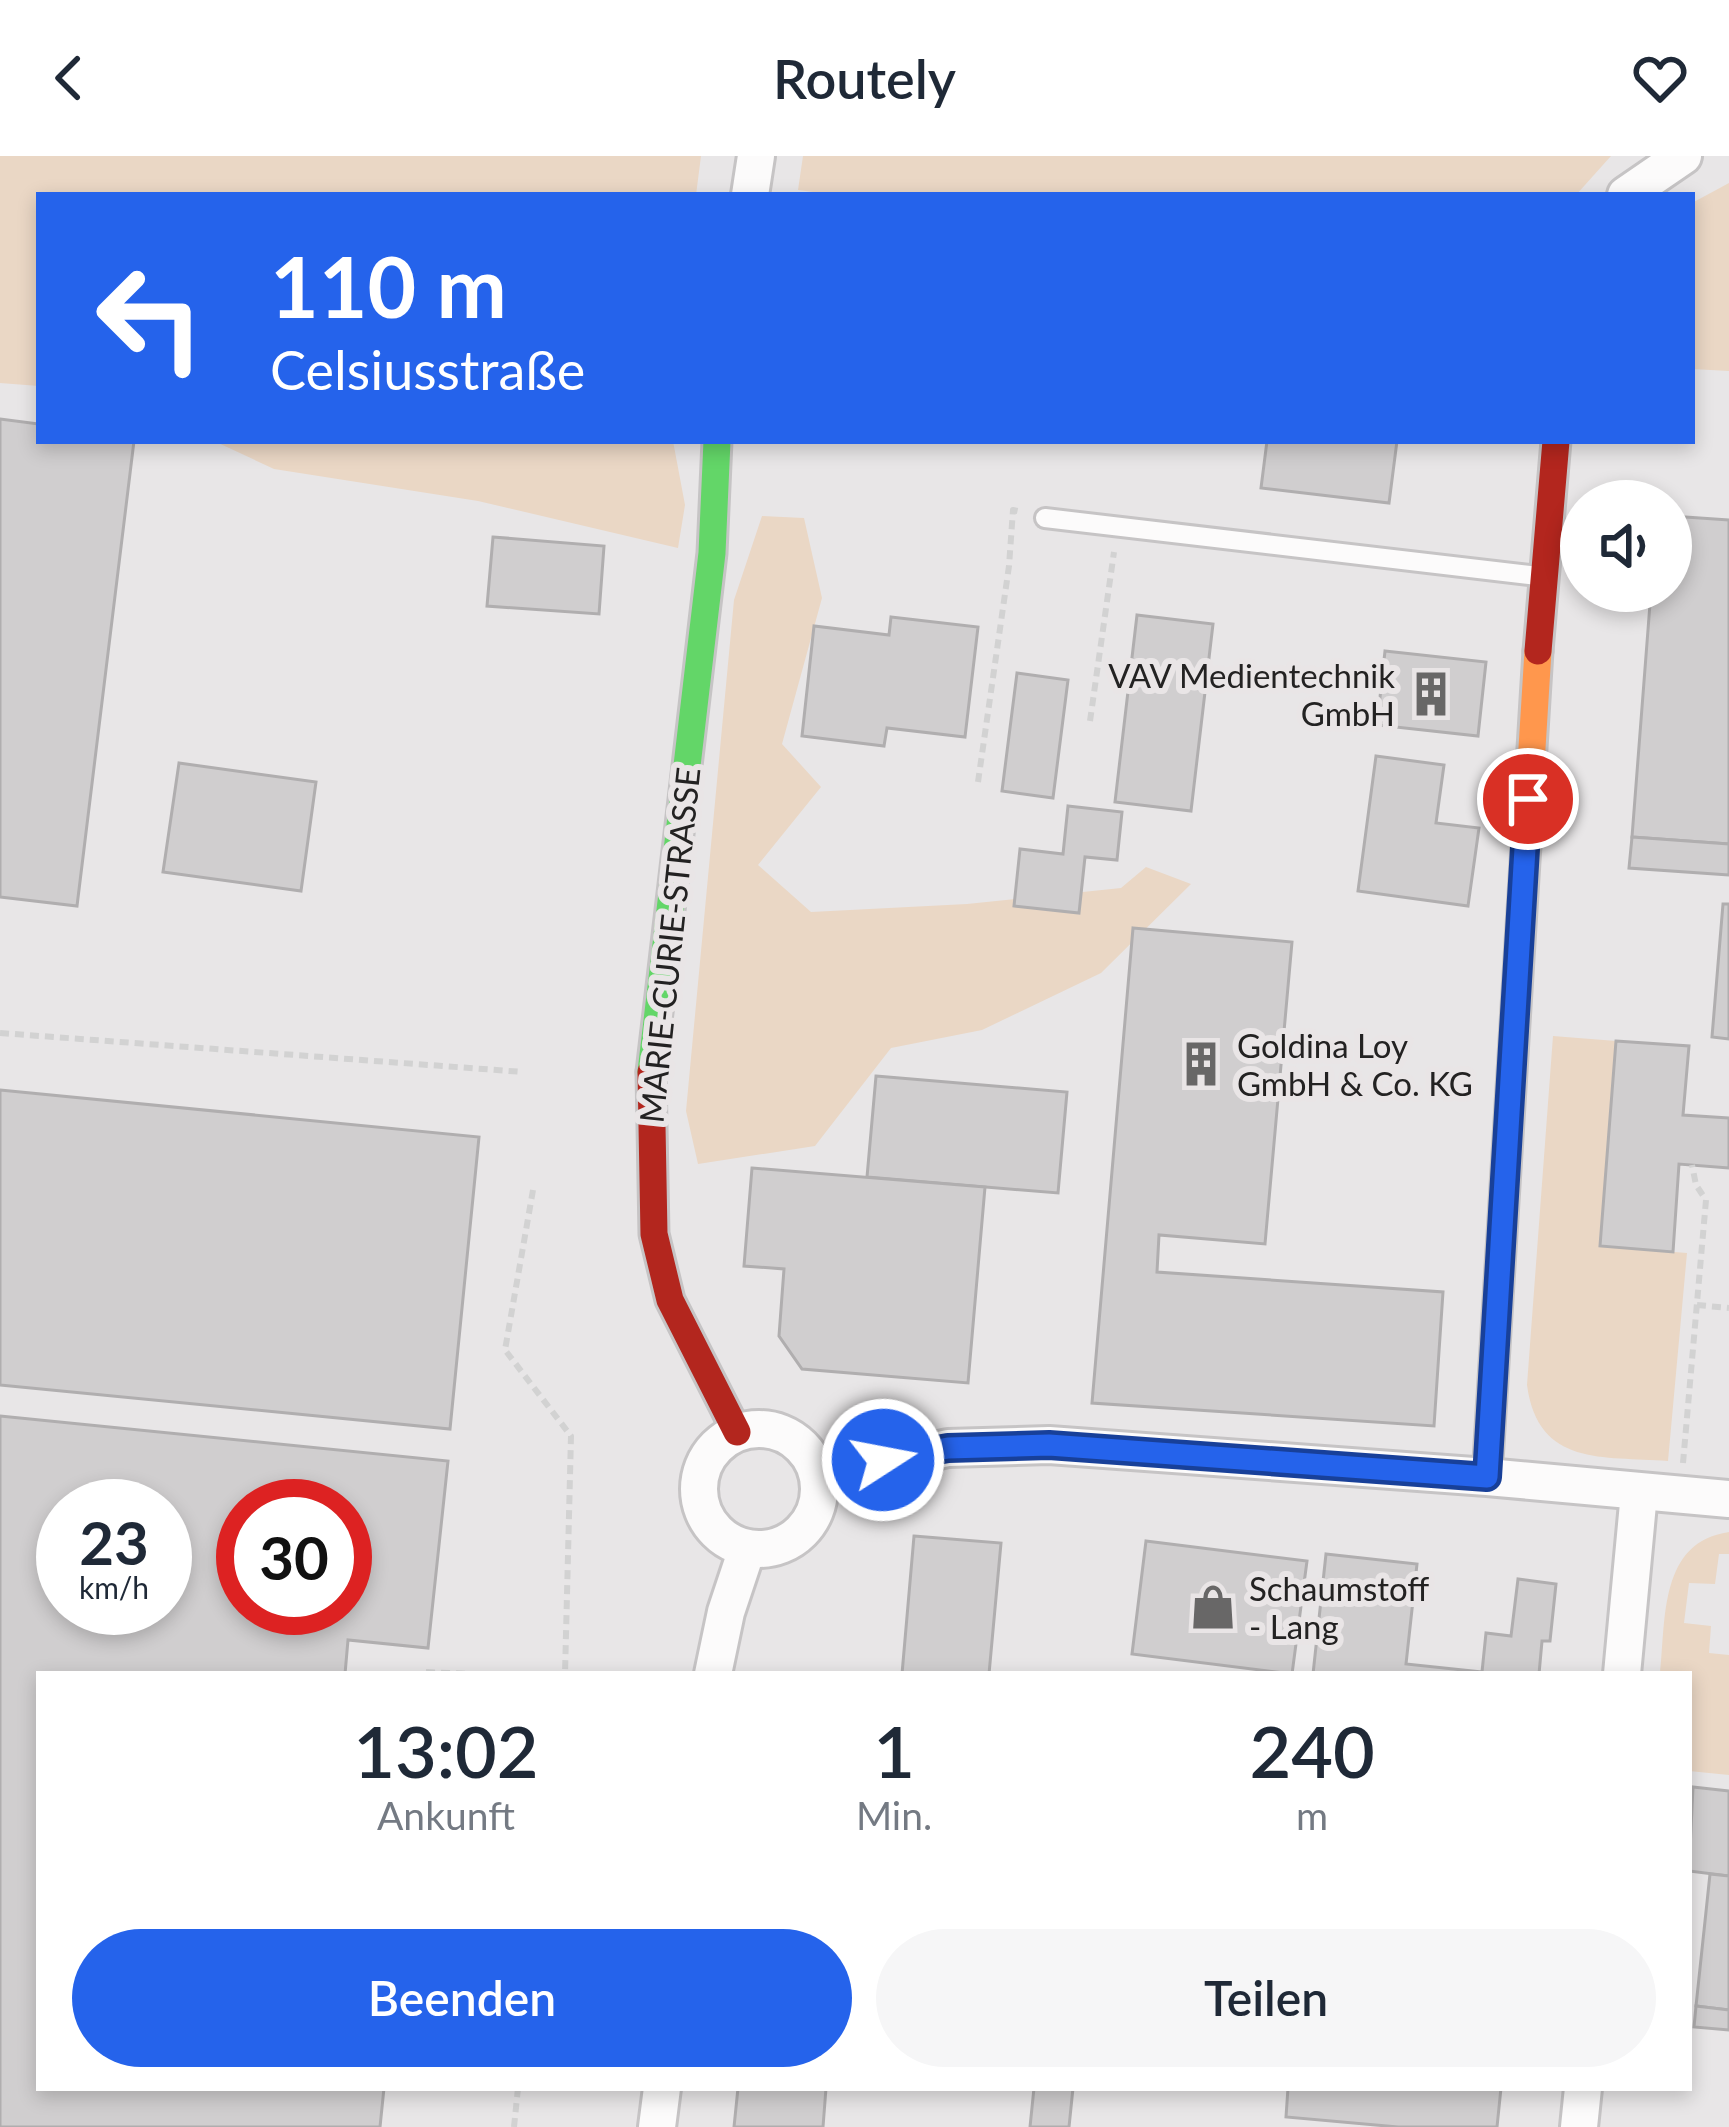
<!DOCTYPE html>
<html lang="de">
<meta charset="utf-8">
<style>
body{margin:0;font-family:Lato,sans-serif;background:#f6f6f7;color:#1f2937;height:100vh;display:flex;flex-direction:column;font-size:45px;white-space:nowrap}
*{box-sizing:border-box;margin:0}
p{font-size:39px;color:#747a83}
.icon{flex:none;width:66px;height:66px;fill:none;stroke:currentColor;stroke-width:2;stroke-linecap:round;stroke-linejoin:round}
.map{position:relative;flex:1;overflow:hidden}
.drawer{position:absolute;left:36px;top:1515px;width:1656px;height:420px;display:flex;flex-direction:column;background:#fff;border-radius:0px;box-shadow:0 6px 18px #0003}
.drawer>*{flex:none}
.top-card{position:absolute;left:36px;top:36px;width:1659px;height:252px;border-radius:0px;box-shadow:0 6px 18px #0003;background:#2563eb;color:#fff;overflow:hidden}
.buttons{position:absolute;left:1560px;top:324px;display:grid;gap:24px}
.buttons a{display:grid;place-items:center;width:132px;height:132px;border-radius:50%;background:#fff;box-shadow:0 6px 18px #0003;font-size:60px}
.speed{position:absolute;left:36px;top:1323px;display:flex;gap:24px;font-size:60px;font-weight:700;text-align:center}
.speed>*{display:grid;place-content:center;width:156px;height:156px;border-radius:50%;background:#fff;box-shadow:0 6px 18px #0003;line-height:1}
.speed small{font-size:30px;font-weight:400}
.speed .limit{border:18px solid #d22;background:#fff;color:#111}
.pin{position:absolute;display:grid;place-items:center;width:102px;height:102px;color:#fff;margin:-51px;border:6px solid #fff;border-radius:50%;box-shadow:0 3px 12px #0007}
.me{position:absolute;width:132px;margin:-66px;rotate:79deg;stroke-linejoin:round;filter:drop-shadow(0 0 9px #0008)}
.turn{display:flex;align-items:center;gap:42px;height:252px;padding:0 36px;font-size:54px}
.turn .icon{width:156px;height:156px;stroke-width:2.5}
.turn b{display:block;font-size:84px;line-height:102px}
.eta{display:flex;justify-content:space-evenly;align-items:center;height:204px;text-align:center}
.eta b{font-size:72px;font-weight:600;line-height:84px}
.primary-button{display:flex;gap:24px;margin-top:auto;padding:24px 36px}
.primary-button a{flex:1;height:138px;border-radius:72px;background:#2563eb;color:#fff;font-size:48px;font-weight:600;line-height:138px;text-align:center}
.primary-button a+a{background:#f6f6f7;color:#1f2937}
header{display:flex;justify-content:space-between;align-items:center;height:156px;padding:0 36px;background:#fff;font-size:54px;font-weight:600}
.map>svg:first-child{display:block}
</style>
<header><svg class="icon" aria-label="back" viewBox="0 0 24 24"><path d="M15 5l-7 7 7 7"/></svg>Routely<svg class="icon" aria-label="heart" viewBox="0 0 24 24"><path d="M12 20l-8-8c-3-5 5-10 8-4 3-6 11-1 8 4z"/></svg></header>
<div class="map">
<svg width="1729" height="1971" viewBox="0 0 1729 1971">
<rect width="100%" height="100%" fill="#e8e6e7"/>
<!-- green -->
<g fill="#ead7c5">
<path d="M 0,0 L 701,0 L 696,39 L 39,39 L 39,230 L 0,227 Z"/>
<path d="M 803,0 L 1611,0 L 1576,39 L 836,39 L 798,34 Z"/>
<path d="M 1729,27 L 1729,215 L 1692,213 L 1692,47 Z"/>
<path d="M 214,285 L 673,285 L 685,349 L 678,392 L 478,345 L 274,313 Z"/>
<path d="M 762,360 L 804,362 L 822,442 L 782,588 L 821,631 L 758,709 L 811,756 L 967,748 L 1121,732 L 1146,711 L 1191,728 L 1101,817 L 982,874 L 891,892 L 815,990 L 698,1008 L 686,955 L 734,444 Z"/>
<path d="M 1553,880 L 1616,885 L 1600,1090 L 1687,1097 L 1668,1305 C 1603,1300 1538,1311 1527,1229 Z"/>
<path d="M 1729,1376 L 1729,1398 L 1719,1398 L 1715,1428 L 1689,1427 L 1684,1467 L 1711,1470 L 1709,1497 L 1729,1499 L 1729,1619 L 1689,1615 L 1689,1518 L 1660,1518 C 1666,1463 1659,1386 1729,1376 Z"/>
</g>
<!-- building -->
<g fill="#d0cecf" stroke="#b0aeaf" stroke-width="3" fill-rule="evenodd">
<path d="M 0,263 L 39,268 L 39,285 L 134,285 L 77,750 L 0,741 Z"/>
<path d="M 1267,285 L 1397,285 L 1389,347 L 1261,332 Z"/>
<path d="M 1671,360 L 1729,364 L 1729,688 L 1632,681 L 1651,435 L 1671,435 Z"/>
<path d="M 493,381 L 604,390 L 599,458 L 487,450 Z"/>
<path d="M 1137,459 L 1213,468 L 1191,655 L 1115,646 Z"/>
<path d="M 891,461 L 978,471 L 965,581 L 887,572 L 884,590 L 802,580 L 814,470 L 889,479 Z"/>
<path d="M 1385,495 L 1486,506 L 1478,580 L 1377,569 Z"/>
<path d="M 1017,517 L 1068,524 L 1053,642 L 1002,635 Z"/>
<path d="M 1376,600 L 1444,609 L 1436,667 L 1479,672 L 1468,750 L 1358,735 Z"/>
<path d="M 179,607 L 316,626 L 301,735 L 163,716 Z"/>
<path d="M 1068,650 L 1122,656 L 1117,704 L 1085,701 L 1079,757 L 1014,750 L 1020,693 L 1063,698 Z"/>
<path d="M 1632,681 L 1729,688 L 1729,719 L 1629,712 Z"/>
<path d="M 1723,748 L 1729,748 L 1729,883 L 1712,881 Z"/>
<path d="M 1133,772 L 1292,786 L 1265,1088 L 1159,1079 L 1157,1116 L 1443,1136 L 1434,1270 L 1092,1247 Z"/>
<path d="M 1616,885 L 1689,890 L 1683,959 L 1729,962 L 1729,1012 L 1679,1008 L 1673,1096 L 1600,1090 Z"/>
<path d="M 876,920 L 1067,936 L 1058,1037 L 867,1021 Z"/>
<path d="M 0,934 L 479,981 L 450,1273 L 0,1229 Z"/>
<path d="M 752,1012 L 985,1031 L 968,1227 L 802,1213 L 779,1180 L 784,1113 L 744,1110 Z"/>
<path d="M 0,1260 L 448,1305 L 428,1492 L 348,1484 L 345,1518 L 39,1518 L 39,1932 L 384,1932 L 380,1971 L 0,1971 ZM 63,1350 L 165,1350 L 165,1452 L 63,1452 ZM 243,1350 L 345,1350 L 345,1452 L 243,1452 Z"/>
<path d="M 914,1380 L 1001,1387 L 989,1518 L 902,1518 Z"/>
<path d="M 1146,1385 L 1307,1405 L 1292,1518 L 1132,1498 Z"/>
<path d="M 1326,1398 L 1417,1408 L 1406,1508 L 1482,1516 L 1486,1477 L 1511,1480 L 1518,1423 L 1556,1428 L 1550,1485 L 1542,1485 L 1539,1518 L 1313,1518 Z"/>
<path d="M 1693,1631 L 1729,1635 L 1729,1720 L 1689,1715 Z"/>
<path d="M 1710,1718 L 1729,1720 L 1729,1854 L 1696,1850 Z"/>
<path d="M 1696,1850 L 1729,1854 L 1729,1874 L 1694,1871 Z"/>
<path d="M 738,1932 L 826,1932 L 823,1971 L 734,1971 Z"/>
<path d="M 1034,1932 L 1073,1932 L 1069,1971 L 1030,1971 Z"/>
<path d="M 1288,1932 L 1501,1932 L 1497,1971 L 1398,1971 L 1286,1961 Z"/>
</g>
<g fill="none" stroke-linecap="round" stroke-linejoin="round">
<!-- lane casing -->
<g stroke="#c6c4c5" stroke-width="24">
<path id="lane" d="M 1045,362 L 1538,420"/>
</g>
<!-- street casing -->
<g stroke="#c6c4c5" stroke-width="42">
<g id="street">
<path d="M 750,39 L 756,0"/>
<path d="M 1626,39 L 1683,0"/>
<circle cx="759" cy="1333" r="60"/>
<path d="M 818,1320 L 948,1292 L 1049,1289 L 1487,1321 L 1729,1343"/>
<path d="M 713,1518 L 726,1456 L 747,1393"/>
<path d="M 1622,1518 L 1639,1337"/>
<path d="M 657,1971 L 662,1932"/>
<path d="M 1579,1971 L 1583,1932"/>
</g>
</g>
<!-- fast casing -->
<g stroke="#c6c4c5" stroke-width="33">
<path id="fast" d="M 651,916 L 712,397 L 717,285"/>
</g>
<!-- slow casing -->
<g stroke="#c6c4c5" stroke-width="33">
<path id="slow" d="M 1487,1321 L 1538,495"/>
</g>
<!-- jam casing -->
<g stroke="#c6c4c5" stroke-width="33">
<g id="jam">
<path d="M 1538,495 L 1556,285"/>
<path d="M 651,916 L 654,1078 L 670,1144 L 737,1276"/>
</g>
</g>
<!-- path -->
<g stroke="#d2d2d2" stroke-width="6" stroke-dasharray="9 6" stroke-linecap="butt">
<path d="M 1090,565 L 1114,396"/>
<path d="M 978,626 L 1009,410 L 1013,354 L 1022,356"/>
<path d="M 0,877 L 523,916"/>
<path d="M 533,1034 L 505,1194 L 571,1280 L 565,1518"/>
<path d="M 1697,1149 L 1729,1152"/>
<path d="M 1683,1307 L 1706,1044 L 1696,1029 L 1692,1009"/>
<path d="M 426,1516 L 473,1518"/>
<path d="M 514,1971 L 518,1932"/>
</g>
<!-- lane -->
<use href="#lane" stroke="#fcfbfb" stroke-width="18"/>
<!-- street -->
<use href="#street" stroke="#fcfbfb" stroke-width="36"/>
<!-- fast -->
<use href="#fast" stroke="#63d668" stroke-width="27"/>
<!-- slow -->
<use href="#slow" stroke="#ff974d" stroke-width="27"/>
<!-- jam -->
<use href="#jam" stroke="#b3261e" stroke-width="27"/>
</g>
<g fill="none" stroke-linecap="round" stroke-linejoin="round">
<!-- route casing -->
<g stroke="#184099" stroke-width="30">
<path id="route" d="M 883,1304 L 948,1292 L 1049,1289 L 1487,1321 L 1528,643"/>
</g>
<!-- route -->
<use href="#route" stroke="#2563eb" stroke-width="21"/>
</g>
<!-- icons -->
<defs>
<g id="building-bare" transform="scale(3.6)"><path d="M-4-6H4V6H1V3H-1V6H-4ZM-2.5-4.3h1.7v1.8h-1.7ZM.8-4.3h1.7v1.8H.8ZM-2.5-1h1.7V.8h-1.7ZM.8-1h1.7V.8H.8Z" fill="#686767" stroke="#e9e5e6" stroke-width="2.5" paint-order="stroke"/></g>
<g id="shop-bare" transform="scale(3.6)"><path d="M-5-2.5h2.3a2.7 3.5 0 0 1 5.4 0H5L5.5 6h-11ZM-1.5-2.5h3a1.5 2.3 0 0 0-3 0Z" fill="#686767" stroke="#e9e5e6" stroke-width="2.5" paint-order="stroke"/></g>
</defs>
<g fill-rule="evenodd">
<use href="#building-bare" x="1431" y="538"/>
<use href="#building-bare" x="1201" y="908"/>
<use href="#shop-bare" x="1213" y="1451"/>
</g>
<g text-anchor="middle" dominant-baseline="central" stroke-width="12" stroke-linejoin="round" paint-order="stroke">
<!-- poi labels -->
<g font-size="33" fill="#232222" stroke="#e9e5e6" text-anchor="start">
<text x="1395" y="519" text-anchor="end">VAV Medientechnik<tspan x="1395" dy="38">GmbH</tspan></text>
<text x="1237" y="889">Goldina Loy<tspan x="1237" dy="38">GmbH &amp; Co. KG</tspan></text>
<text x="1249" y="1432">Schaumstoff<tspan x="1249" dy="38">- Lang</tspan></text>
</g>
<!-- street labels -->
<g font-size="33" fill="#232222" stroke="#e9e5e6">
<text transform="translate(669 789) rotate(-84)">MARIE-CURIE-STRASSE</text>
</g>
</g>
</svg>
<div class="buttons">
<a><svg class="icon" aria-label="sound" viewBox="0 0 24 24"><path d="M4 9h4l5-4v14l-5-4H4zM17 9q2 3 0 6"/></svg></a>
</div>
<div class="speed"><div>23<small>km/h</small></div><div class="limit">30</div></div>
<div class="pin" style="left:1528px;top:643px;background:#d93025"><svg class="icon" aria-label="arrive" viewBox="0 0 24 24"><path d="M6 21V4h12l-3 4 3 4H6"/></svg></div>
<svg class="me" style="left:883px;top:1304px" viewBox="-20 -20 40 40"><circle r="17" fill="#2563eb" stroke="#fff" stroke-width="3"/><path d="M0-11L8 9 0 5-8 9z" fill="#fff"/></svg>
<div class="top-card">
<div class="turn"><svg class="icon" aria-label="left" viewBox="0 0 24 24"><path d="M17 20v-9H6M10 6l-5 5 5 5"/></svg><div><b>110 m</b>Celsiusstraße</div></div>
</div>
<section class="drawer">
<div class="eta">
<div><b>13:02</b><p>Ankunft</p></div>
<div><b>1</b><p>Min.</p></div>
<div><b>240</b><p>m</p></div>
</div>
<div class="primary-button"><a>Beenden</a><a>Teilen</a></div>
</section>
</div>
